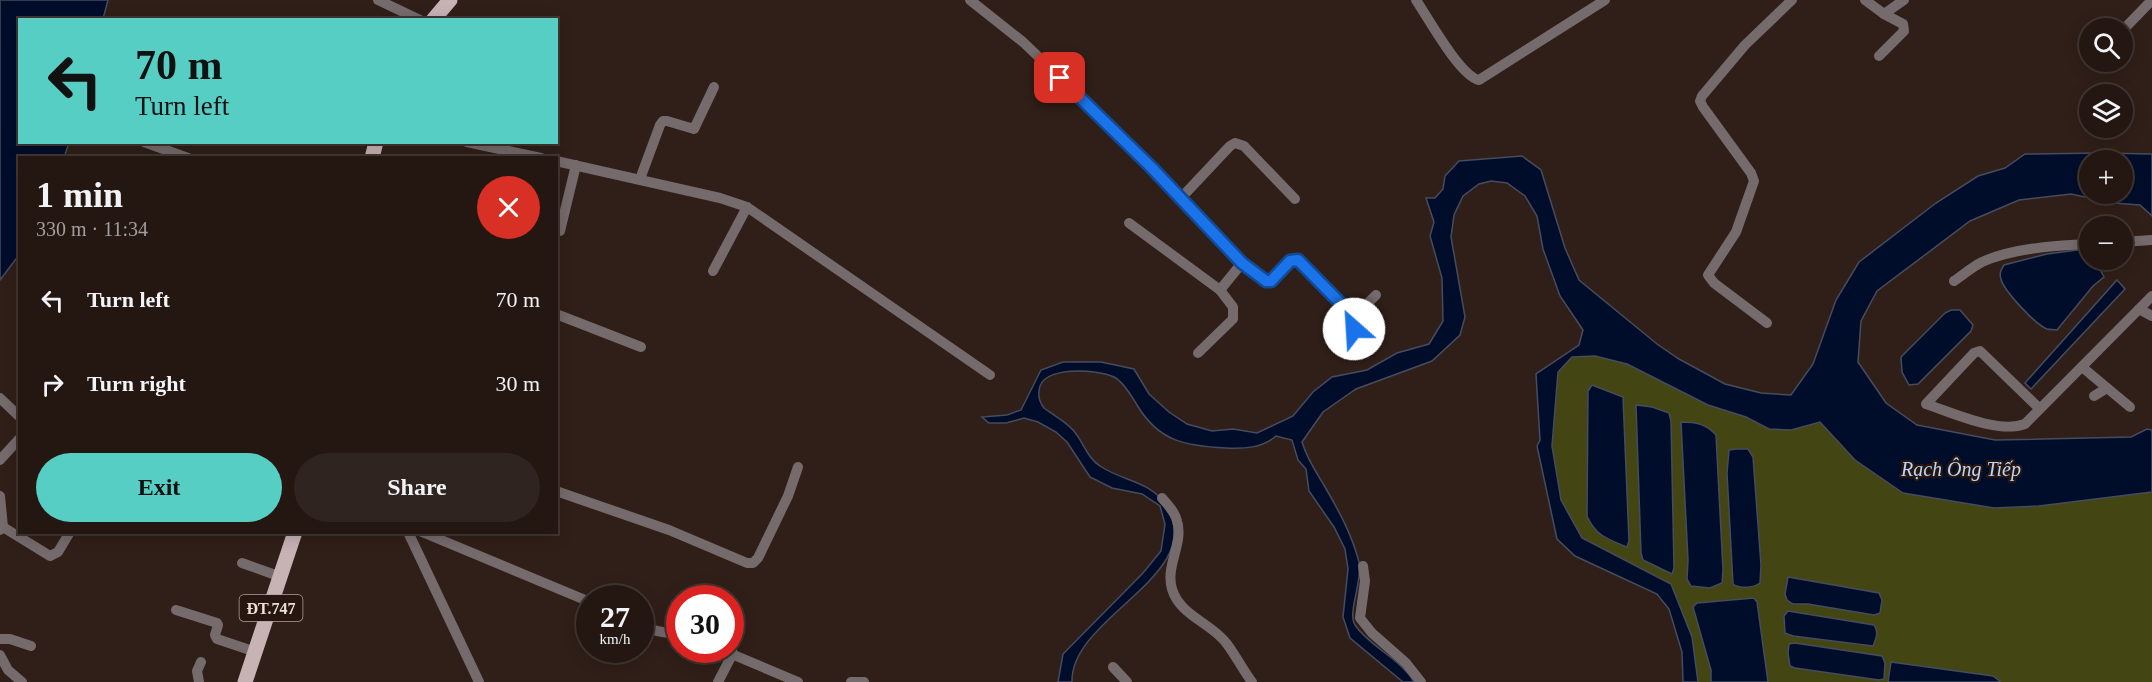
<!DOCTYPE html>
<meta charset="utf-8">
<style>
body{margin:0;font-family:Georgia,serif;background:#302420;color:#f1f3f6;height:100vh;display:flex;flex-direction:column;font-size:22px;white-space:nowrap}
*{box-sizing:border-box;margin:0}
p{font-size:20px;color:#a39f9f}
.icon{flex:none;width:33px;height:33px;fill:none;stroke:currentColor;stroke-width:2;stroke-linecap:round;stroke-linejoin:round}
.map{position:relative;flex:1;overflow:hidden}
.drawer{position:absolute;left:18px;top:156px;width:540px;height:378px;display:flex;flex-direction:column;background:#241712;border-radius:0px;box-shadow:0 3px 15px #0003,0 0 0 2px #413632}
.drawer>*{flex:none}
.hud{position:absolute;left:18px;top:18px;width:540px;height:126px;border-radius:0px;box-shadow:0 3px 15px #0003,0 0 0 2px #413632;background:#56cec4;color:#111;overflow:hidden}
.tools{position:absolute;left:2079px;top:18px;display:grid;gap:12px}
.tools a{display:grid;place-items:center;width:54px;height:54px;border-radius:50%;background:#241712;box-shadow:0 3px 15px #0003,0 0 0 2px #413632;font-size:30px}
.speed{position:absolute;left:576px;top:585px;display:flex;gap:12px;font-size:30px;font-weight:700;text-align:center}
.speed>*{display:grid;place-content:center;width:78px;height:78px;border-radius:50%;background:#241712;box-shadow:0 3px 15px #0003,0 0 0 2px #413632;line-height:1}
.speed small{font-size:15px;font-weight:400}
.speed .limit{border:9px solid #d22;background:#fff;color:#111}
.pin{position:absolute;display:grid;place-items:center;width:51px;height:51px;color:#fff;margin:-26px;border-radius:12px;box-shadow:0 3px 9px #0006}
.me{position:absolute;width:66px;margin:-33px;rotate:334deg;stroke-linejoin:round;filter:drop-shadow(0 0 4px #0008)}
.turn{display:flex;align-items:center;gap:21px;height:126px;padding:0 18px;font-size:27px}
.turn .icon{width:78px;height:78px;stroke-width:2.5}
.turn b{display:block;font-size:42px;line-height:51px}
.round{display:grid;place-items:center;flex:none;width:63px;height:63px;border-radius:32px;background:#302420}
.overview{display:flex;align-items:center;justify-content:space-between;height:102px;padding:0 18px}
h1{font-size:36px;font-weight:600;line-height:45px}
.primary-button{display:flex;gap:12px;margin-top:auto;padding:12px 18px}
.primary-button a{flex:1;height:69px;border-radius:36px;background:#56cec4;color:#111;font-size:24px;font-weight:600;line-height:69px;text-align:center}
.primary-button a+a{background:#302420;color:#f1f3f6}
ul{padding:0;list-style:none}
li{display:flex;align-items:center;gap:18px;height:84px;padding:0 18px}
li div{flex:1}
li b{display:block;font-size:22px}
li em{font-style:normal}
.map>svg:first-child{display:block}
</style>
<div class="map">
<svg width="2152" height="682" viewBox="0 0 2152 682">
<rect width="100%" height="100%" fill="#301f18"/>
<!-- green -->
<path fill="#434513" d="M 1595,356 L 1627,364 L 1708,405 L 1746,417 L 1769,429 L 1820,422 L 1855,460 L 1903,493 L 1994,508 L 2039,506 L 2152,492 L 2152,682 L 1698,682 L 1692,637 L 1671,584 L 1582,538 L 1561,500 L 1552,446 L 1558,372 L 1572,357 Z"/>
<!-- water -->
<g fill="#000d2a" stroke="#464c5e" stroke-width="1.5" fill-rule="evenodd">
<path d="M 0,0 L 108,0 L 103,19 L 20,20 L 20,142 L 69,143 L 64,157 L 20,158 L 19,255 L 0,280 Z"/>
<path d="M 2101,153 L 2152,154 L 2152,216 L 2140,205 L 2113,203 L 2071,194 L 2019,200 L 1970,221 L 1877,291 L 1861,321 L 1858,362 L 1886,403 L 1917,425 L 1995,440 L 2131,437 L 2147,429 L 2152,430 L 2152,492 L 2039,506 L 1994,508 L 1903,493 L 1855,460 L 1820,422 L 1791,430 L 1769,429 L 1746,417 L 1708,405 L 1627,364 L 1595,356 L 1572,357 L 1558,372 L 1552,446 L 1561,500 L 1582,538 L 1671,584 L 1692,637 L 1698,682 L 1683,682 L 1682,652 L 1669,609 L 1657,594 L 1575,556 L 1557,539 L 1537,446 L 1540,440 L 1536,374 L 1579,345 L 1583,330 L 1560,296 L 1543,249 L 1537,216 L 1525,196 L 1507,183 L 1491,181 L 1479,184 L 1463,196 L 1454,215 L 1451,237 L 1465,317 L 1460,335 L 1432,361 L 1356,389 L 1323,412 L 1302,442 C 1307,459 1316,472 1325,487 C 1339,511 1352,535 1359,562 C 1363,581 1347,613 1355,625 C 1370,647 1401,659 1414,682 L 1403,682 L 1350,638 L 1343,617 L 1348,569 L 1345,549 L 1334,527 L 1309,491 L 1306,469 L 1298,460 L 1292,440 L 1276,436 C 1262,448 1244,449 1226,448 C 1186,446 1159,442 1137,405 C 1132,397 1124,382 1114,377 C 1098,369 1040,365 1039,391 C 1038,398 1040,403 1044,408 C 1053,415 1065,421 1073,430 C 1083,441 1087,458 1100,466 C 1122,481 1150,481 1165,504 C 1212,574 1070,616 1072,682 L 1058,682 L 1063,654 L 1143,573 L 1161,551 L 1165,524 L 1160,506 L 1142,494 L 1112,488 L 1090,477 L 1067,442 L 1056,432 L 1038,422 L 1024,418 L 1006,423 L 989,423 L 982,417 L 1007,415 L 1021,410 L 1041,370 L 1063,362 L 1101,362 L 1134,369 L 1149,394 L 1169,412 L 1187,424 L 1212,431 L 1233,429 L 1257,433 L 1293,416 L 1313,392 L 1332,377 L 1367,370 L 1397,353 L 1429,344 L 1443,321 L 1442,278 L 1430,236 L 1434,222 L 1426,198 L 1435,198 L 1443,189 L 1445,176 L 1459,161 L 1522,156 L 1541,170 L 1565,248 L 1579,280 L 1657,344 L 1679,359 L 1725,384 L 1761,393 L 1791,395 L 1813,364 L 1836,300 L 1859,262 L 1936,203 L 1978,176 L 2005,168 L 2025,154 ZM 2090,160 L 2122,160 L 2122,194 L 2090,194 Z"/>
<path d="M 2085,249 L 2089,252 L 2090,260 L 2095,260 L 2104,277 L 2093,286 L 2057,330 C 2054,329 2050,330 2047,329 C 2036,325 2003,290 2001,279 C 1999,273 2001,270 2004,265 L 2047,254 Z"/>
<path d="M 2117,280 L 2125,289 L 2031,389 L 2025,383 Z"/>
<path d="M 1951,310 L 1960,310 L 1973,325 L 1971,331 L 1918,384 L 1909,385 L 1902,372 L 1901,357 L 1945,313 Z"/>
<path d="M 1592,385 L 1623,397 L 1629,541 L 1627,547 C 1607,539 1595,535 1587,516 L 1588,391 Z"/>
<path d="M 1636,405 L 1652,407 L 1669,413 L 1671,421 L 1674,568 L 1672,574 L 1643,560 L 1641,553 Z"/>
<path d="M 1681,422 C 1696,422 1706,424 1716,435 L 1723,570 L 1722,583 L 1710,588 L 1691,586 L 1687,579 L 1688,560 Z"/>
<path d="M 1736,449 L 1748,449 L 1753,457 L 1761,565 L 1760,583 C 1753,588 1740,589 1733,584 L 1727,473 L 1729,450 Z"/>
<path d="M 1788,577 L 1879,593 L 1882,600 L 1880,613 L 1874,615 L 1808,604 L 1793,604 L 1787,600 L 1785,594 Z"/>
<path d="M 1754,598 L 1757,602 L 1768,682 L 1711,682 L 1711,670 L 1693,607 L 1697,603 Z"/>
<path d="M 1788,611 L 1874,625 C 1879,632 1876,639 1873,646 L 1793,636 L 1785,633 L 1784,616 Z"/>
<path d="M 1795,643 L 1882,656 L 1885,663 L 1884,679 L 1879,680 L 1795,668 L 1790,666 L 1788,653 L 1789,644 Z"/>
<path d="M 1891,662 L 1993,676 L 2001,682 L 1888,682 Z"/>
</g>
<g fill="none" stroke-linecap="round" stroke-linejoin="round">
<!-- street -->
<g stroke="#756a6c" stroke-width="10">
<path d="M 378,0 L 420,20"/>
<path d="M 970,0 L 1023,42 L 1123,138 L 1242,263 L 1266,281 C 1278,280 1284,266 1294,260 L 1304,265 L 1354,317 L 1376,295"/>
<path d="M 1416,0 C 1428,18 1460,76 1479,80 L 1605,0"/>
<path d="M 1865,0 L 1884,14 L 1904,0"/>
<path d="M 2122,31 L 2152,0"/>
<path d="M 1879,56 L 1904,31 L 1903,24 L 1884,14"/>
<path d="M 144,142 L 188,158"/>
<path d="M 467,142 L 541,158"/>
<path d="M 556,161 L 720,198 L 747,207 L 990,375"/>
<path d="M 640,179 L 660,125 L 663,121 L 667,121 L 694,129 L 714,87"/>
<path d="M 1181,198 L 1230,146 L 1235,143 L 1244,146 L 1295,199"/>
<path d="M 1129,223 L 1220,290"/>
<path d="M 560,231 L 576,165"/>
<path d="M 2122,242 L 2152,240"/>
<path d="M 713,271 L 747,207"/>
<path d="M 1954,281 C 1963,275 1972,267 1982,262 C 2013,248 2055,245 2090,244"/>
<path d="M 2139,309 L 2152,316"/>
<path d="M 556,314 L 641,347"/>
<path d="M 1354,317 C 1352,331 1359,337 1368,346"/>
<path d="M 1767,323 L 1714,283 L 1708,275 L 1736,232 L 1754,181 L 1751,173 L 1703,107 L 1700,101 L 1702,96 L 1745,45 L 1792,0"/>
<path d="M 1198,353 L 1233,319 L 1233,307 L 1220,290 L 1242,263"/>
<path d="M 2082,367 L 2130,407"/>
<path d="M 2094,396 L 2107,388"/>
<path d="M 0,398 L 20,417"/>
<path d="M 2040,409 L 1980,351 L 1974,353 L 1926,404 C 1953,413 1998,434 2025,424 L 2152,296"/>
<path d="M 0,460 L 20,438"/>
<path d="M 556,491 L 669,530 L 747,563 L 753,563 L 758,558 L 788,496 L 798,467"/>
<path d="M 0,496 L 3,527 L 0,530"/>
<path d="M 1162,498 C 1168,505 1175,512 1177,521 C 1184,543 1165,566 1172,589 C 1180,616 1212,623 1227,644 C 1236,656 1243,670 1252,682"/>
<path d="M 3,527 L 50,556 L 58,552 L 70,532"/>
<path d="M 408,532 L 479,682"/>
<path d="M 422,532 L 590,602"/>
<path d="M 242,563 L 281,577"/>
<path d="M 1363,566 L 1365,581 L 1360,618 L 1372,633 L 1406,663 L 1421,682"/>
<path d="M 176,610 L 217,623 L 218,625 L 215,635 L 217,639 L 256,652"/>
<path d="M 640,625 L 657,631 L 680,635"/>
<path d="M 0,639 L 10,639 L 31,646"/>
<path d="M 722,650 L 798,682"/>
<path d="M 0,655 L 8,670 L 22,682"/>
<path d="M 1113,667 L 1127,682"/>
<path d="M 199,682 L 197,671 L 201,662"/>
<path d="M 718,682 L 733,653"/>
<path d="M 851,682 L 864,682"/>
</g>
<!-- primary -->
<g stroke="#c7b2b4" stroke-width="15">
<path d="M 433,20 L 450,0"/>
<path d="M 372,158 L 376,142"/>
<path d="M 245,682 L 295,532"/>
</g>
</g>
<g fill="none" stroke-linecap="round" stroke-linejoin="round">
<!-- route casing -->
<g stroke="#114b97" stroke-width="15">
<path id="route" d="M 1060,78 L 1152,168 L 1242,263 L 1266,281 L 1271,281 L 1290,261 L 1298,260 L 1354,317 L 1354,329"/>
</g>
<!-- route -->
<use href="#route" stroke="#1a73e8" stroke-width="10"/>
</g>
<g text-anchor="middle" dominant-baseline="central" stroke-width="4.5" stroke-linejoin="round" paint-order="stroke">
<!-- shield labels -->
<rect fill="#26160f" stroke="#afa39c" stroke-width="1.5" x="239.5" y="595" width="63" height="26" rx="4.5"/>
<g font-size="16" font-weight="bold" fill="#eadfd9">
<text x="271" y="608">ĐT.747</text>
</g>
<!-- water labels -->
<g font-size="20" font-style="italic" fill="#bbd6f9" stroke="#26160f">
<text x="1961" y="469">Rạch Ông Tiếp</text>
</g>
</g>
</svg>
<div class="tools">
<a><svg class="icon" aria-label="search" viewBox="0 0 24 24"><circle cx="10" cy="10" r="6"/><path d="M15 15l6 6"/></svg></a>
<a><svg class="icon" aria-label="layers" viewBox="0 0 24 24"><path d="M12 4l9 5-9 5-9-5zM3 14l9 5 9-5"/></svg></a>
<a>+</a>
<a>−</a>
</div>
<div class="speed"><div>27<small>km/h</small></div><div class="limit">30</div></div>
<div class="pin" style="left:1060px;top:78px;background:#d93025"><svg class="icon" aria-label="arrive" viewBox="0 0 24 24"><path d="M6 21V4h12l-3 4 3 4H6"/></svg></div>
<svg class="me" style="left:1354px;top:329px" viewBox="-20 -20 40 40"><circle r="19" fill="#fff"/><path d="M0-13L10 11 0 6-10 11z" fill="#1a73e8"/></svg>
<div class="hud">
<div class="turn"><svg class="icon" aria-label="left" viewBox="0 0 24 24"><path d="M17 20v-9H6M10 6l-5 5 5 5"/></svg><div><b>70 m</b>Turn left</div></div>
</div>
<section class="drawer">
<div class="overview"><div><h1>1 min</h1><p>330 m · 11:34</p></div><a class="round" style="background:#d93025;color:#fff"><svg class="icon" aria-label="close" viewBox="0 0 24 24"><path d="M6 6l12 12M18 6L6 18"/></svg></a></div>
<ul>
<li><svg class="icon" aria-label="left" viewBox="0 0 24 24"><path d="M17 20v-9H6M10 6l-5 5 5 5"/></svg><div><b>Turn left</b></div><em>70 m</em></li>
<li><svg class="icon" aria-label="right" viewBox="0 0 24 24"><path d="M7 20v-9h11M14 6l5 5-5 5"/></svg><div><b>Turn right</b></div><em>30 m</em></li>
</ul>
<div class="primary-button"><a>Exit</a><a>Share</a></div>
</section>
</div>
